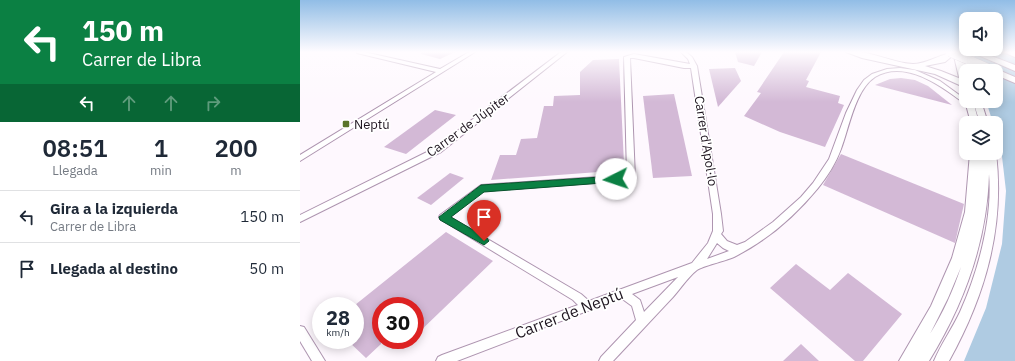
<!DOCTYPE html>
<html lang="es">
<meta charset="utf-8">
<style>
body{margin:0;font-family:"IBM Plex Sans",sans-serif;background:#f2f2f3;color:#1f2937;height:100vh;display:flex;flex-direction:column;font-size:15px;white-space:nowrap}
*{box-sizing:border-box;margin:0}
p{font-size:13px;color:#747a83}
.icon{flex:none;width:22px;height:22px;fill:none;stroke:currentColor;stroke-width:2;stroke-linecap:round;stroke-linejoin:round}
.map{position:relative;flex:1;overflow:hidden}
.drawer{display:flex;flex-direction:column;background:#fff;width:300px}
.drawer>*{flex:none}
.hud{background:#0b8043;color:#fff;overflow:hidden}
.controls{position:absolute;left:659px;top:12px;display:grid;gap:8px}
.controls a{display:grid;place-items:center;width:44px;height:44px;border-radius:8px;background:#fff;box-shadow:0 2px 10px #0003;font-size:20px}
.speed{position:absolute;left:12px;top:297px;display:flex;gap:8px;font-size:20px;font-weight:700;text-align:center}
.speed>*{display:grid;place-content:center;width:52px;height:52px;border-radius:50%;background:#fff;box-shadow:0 2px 10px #0003;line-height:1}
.speed small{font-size:10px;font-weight:400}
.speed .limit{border:6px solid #d22;background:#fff;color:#111}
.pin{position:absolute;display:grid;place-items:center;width:34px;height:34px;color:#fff;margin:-41px -17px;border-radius:50% 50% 50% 0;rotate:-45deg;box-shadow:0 0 4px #0007}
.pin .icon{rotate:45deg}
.me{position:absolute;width:44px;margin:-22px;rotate:266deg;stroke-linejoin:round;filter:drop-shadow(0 0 3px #0008)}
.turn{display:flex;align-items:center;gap:14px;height:84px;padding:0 16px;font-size:18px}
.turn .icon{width:52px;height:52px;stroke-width:2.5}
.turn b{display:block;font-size:28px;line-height:34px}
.lanes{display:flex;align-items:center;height:38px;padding:0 16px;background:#0003;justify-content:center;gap:20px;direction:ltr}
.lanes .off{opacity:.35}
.eta{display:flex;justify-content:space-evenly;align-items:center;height:68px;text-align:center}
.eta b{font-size:24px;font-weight:600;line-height:28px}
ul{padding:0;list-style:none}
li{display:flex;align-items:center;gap:12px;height:52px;padding:0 16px;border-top:1px solid #e0e1e3}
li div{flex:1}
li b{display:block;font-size:15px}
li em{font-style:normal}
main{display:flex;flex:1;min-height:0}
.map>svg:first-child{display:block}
</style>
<main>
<section class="drawer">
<div class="hud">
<div class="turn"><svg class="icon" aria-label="left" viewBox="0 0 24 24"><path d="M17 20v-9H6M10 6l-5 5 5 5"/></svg><div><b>150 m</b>Carrer de Libra</div></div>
<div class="lanes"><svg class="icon" aria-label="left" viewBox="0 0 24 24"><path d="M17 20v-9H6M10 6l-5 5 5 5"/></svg><svg class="icon off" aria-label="ahead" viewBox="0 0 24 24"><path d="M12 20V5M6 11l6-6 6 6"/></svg><svg class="icon off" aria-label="ahead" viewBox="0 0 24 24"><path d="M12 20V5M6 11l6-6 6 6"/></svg><svg class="icon off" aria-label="right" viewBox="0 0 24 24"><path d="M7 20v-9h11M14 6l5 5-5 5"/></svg></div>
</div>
<div class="eta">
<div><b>08:51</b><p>Llegada</p></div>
<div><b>1</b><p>min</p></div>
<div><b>200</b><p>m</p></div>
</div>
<ul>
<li><svg class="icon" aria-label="left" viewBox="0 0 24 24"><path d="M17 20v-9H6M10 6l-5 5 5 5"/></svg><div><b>Gira a la izquierda</b><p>Carrer de Libra</p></div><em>150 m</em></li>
<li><svg class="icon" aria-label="arrive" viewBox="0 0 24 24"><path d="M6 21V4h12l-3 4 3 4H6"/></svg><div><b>Llegada al destino</b></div><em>50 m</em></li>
</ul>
</section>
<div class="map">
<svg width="715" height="361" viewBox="0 0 715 361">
<rect width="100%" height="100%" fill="#fef8fe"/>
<!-- water -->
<path fill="#afcbe2" d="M 674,52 L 715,52 L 715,361 L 664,361 L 686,308 L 702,244 L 706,191 L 701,148 L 696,131 L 696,123 L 693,123 L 686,101 L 696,101 L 696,71 L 676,71 Z"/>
<!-- building -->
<g fill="#d3b9d6">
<path d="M 121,52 L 155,52 L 140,59 L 121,54 Z"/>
<path d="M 435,52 L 462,52 L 454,66 L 438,62 Z"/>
<path d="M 484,52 L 521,52 L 506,80 L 509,81 L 506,87 L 540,96 L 538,103 L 544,105 L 525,147 L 480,132 L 444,116 L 461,93 L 457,92 Z"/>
<path d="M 319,59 L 324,164 L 312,171 L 191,180 L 200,155 L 216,155 L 221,139 L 237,138 L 244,106 L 253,106 L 254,96 L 280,95 L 280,72 L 293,60 Z"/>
<path d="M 435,68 L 441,81 L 418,107 L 409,69 Z"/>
<path d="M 601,78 L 615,80 L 628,86 L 652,105 L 575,85 L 590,79 Z"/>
<path d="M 374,94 L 392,176 L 353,178 L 343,96 Z"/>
<path d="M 135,110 L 156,115 L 106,154 L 84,147 Z"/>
<path d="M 541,154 L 664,204 L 655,243 L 523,185 Z"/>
<path d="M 150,173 L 164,178 L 131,205 L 117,198 Z"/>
<path d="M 146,232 L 193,261 L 115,336 L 115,306 L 81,306 L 81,344 L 66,358 L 47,340 L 55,340 L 55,305 Z"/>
<path d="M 496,264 L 530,290 L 548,273 L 602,314 L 563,361 L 555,361 L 470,288 Z"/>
<path d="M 501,344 L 519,361 L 483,361 Z"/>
</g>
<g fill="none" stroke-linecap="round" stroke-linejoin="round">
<!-- minor casing -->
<g stroke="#ae95b0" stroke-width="2">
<g id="minor">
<path d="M 57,52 L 64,52 L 140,69 L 169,52 L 175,52 L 0,161 L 0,155 L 136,72 L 57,53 Z"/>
<path d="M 261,52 L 267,52 L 141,152 L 0,222 L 0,215 L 135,148 Z"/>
<path d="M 381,52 L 386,52 L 392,57 L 397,66 L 421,214 L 423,231 L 421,234 L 427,241 L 437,245 L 445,242 L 473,222 L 501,197 L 513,183 L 529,159 L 546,113 L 557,90 L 564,80 L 572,74 L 587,69 L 600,68 L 615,70 L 640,81 L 673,105 L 670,107 L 668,106 C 644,88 606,58 575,77 C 555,90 549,128 541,149 C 536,163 527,177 518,188 C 495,216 466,241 434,257 C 425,261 403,266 397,270 C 388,277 381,288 373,297 C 353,318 333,340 313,361 L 299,361 L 301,357 L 336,320 L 332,306 L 321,298 L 157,361 L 136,361 L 138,357 L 142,355 L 278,305 L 273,300 L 140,219 L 139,217 L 140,215 L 181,185 L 327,175 L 324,57 L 334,54 L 390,64 L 388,59 ZM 330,58 L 334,58 L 384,68 L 391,68 L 413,214 L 413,231 L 408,243 L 392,263 L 289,301 L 281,294 L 150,217 L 183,191 L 334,180 L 335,178 ZM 417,243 L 423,248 L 429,251 L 407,259 ZM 378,277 L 344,312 L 340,300 L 332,294 Z"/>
<path d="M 0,326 L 4,327 L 25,361 L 12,361 L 0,341 Z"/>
</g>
</g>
<!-- major casing -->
<g stroke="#ae95b0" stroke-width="2">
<g id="major">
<path d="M 653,52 L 659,52 L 662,62 L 660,52 L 666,52 L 672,71 L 665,72 L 666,92 L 662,90 Z"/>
<path d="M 666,100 L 666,101 L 673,101 L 679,123 L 671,123 L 665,101 Z"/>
<path d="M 673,101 L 681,101 L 688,123 L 680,123 Z"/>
<path d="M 670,153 L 696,153 C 705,228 685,296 649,361 L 634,361 C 641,344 652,329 660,312 C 678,272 693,218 689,174 C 687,242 664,304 629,361 L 599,361 L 631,306 L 652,258 L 665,212 ZM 661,267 C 653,291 643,313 630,334 L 648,298 Z"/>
</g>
</g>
<!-- highway casing -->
<g stroke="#ae95b0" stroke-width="2">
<g id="highway">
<path d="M 546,52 C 568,49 591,63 613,64 C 627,64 644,52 657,52 L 645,62 L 625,66 L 641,71 L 666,81 L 666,88 L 635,74 L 562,58 Z"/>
<path d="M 671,52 L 681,52 L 715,65 L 715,71 Z"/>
<path d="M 703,52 L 715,52 L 715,57 Z"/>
<path d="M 696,69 L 715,77 L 715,83 L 696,75 L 696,71 L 692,71 Z"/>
</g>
</g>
<!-- minor -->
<use href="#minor" fill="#fff" fill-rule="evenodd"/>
<!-- major -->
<use href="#major" fill="#fff" fill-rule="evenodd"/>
<!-- highway -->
<use href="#highway" fill="#fff" fill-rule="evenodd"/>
<!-- highway-bridge casing -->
<g stroke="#ae95b0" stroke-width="10" stroke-linecap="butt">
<path id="highway-bridge" d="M 650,52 L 694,71"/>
</g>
<!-- highway-bridge -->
<use href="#highway-bridge" stroke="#fff" stroke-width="9"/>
</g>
<!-- sky -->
<linearGradient id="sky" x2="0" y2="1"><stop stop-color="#91bde6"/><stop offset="0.51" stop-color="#fffcff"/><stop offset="1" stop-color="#fffcff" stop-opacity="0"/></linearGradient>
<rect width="715" height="102" fill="url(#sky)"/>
<!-- route -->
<path fill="#0b8043" stroke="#07532c" d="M 316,176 L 321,179 L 316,182 L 184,192 L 151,217 L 187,238 L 189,241 L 184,245 L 140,220 L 139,217 L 181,185 Z"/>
<!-- markers -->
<rect fill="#597529" stroke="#fff" stroke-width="1.5" x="42" y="120" width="8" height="8" rx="2"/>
<g text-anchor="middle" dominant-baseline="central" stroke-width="3.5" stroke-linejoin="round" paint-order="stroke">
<!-- poi labels -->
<g font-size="13" fill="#1f1620" stroke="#fff" text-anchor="start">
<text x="54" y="124">Neptú</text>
</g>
<!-- street labels -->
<g font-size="13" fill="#1f1620" stroke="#fff">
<text transform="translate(168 125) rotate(-36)">Carrer de Júpiter</text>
<text transform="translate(406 141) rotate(81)">Carrer d'Apol·lo</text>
</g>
<!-- near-street labels -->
<g font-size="16" fill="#1f1620" stroke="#fff">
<text transform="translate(269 313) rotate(-21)">Carrer de Neptú</text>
</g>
</g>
</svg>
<div class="controls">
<a><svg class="icon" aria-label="sound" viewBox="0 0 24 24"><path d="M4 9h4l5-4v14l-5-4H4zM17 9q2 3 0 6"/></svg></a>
<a><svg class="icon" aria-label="search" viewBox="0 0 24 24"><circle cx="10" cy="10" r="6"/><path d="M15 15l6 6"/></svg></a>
<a><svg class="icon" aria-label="layers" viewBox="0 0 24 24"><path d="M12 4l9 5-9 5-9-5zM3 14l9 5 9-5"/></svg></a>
</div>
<div class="speed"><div>28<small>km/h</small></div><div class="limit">30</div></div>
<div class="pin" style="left:184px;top:241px;background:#d93025"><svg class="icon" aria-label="arrive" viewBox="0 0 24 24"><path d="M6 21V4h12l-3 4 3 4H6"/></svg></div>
<svg class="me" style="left:316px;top:179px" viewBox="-20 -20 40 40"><circle r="19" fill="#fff"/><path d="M0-13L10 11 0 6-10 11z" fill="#0b8043"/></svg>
</div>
</main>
